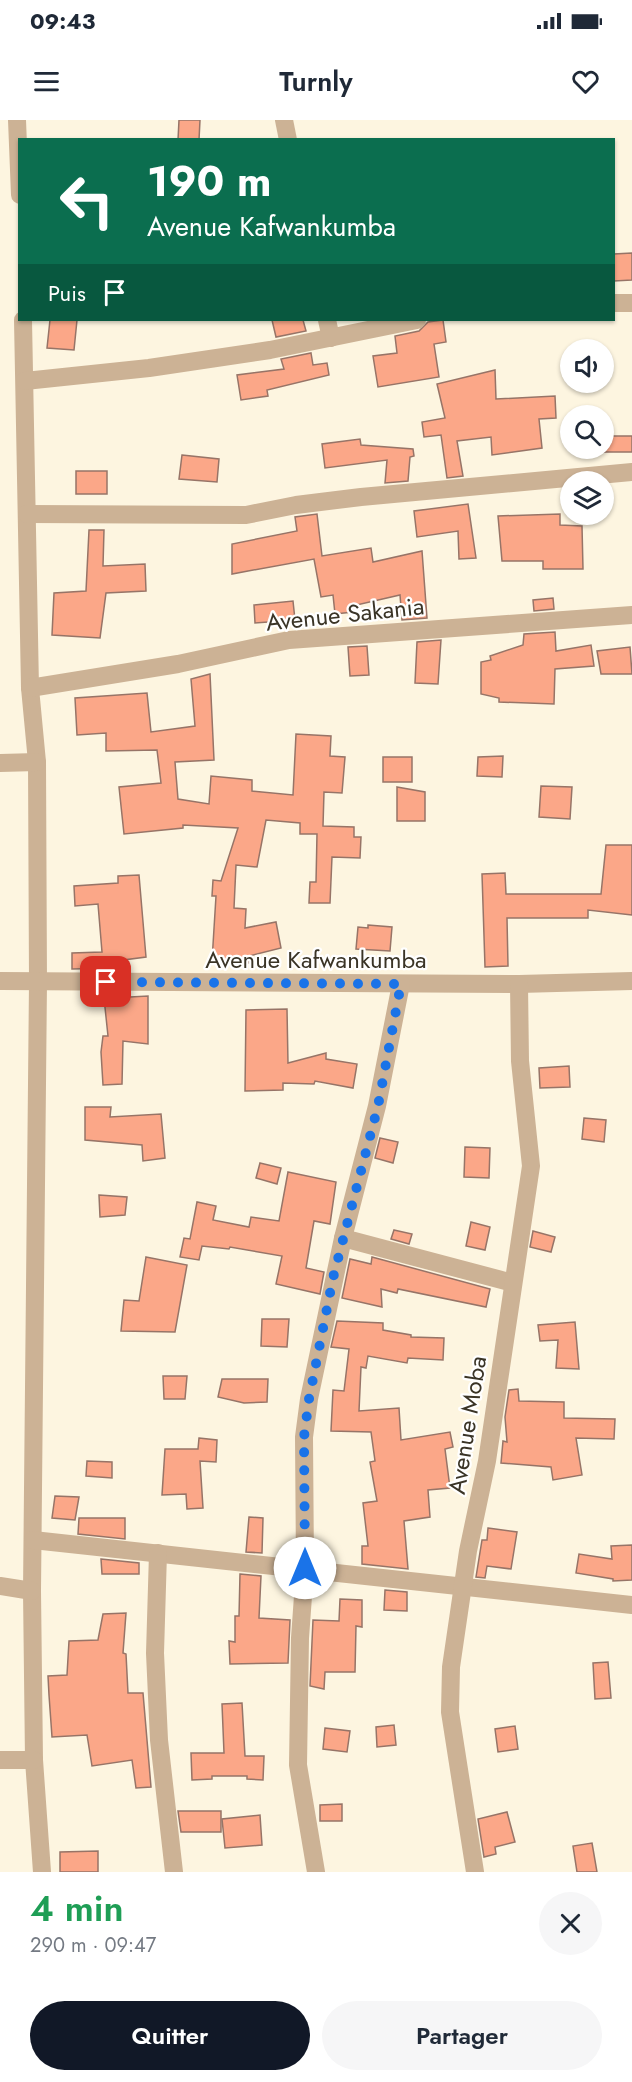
<!DOCTYPE html>
<html lang="fr">
<meta charset="utf-8">
<style>
body{margin:0;font-family:Jost,sans-serif;background:#f6f6f7;color:#1f2937;height:100vh;display:flex;flex-direction:column;font-size:22px;white-space:nowrap}
*{box-sizing:border-box;margin:0}
p{font-size:20px;color:#747a83}
.icon{flex:none;width:33px;height:33px;fill:none;stroke:currentColor;stroke-width:2;stroke-linecap:round;stroke-linejoin:round}
.map{position:relative;height:1752px;overflow:hidden}
.details{display:flex;flex-direction:column;background:#fff;flex:1}
.details>*{flex:none}
.top-card{position:absolute;left:18px;top:18px;width:597px;height:183px;border-radius:0px;box-shadow:0 2px 4px #0004;background:#0b6e4f;color:#fff;overflow:hidden}
.buttons{position:absolute;left:560px;top:219px;display:grid;gap:12px}
.buttons a{display:grid;place-items:center;width:54px;height:54px;border-radius:50%;background:#fff;box-shadow:0 2px 4px #0004;font-size:30px}
.pin{position:absolute;display:grid;place-items:center;width:51px;height:51px;color:#fff;margin:-26px;border-radius:12px;box-shadow:0 3px 9px #0006}
.me{position:absolute;width:66px;margin:-33px;rotate:0deg;stroke-linejoin:round;filter:drop-shadow(0 0 4px #0008)}
.turn{display:flex;align-items:center;gap:21px;height:126px;padding:0 30px;font-size:27px}
.turn .icon{width:78px;height:78px;stroke-width:2.5}
.turn b{display:block;font-size:42px;line-height:51px}
.then{display:flex;align-items:center;height:57px;padding:0 30px;background:#0003;gap:12px;font-size:22px}
.round{display:grid;place-items:center;flex:none;width:63px;height:63px;border-radius:32px;background:#f6f6f7}
.headline{display:flex;align-items:center;justify-content:space-between;height:102px;padding:0 30px}
h1{font-size:36px;font-weight:600;line-height:45px;color:#1e9e55}
.action{display:flex;gap:12px;margin-top:auto;padding:12px 30px}
.action a{flex:1;height:69px;border-radius:36px;background:#111827;color:#fff;font-size:24px;font-weight:600;line-height:69px;text-align:center}
.action a+a{background:#f6f6f7;color:#1f2937}
.status{display:flex;justify-content:space-between;align-items:center;height:42px;padding:0 30px;background:#fff;direction:ltr}
.status svg{height:16px;fill:currentColor}
header{display:flex;justify-content:space-between;align-items:center;height:78px;padding:0 30px;background:#fff;font-size:27px;font-weight:600}
.map>svg:first-child{display:block}
</style>
<div class="status"><b>09:43</b><svg viewBox="0 0 49 12"><path d="M0 12V9h3v3zM5 12V6h3v6zM10 12V3h3v9zM15 12V0h3v12zM26 1h20v11H26zM47 4h2v5h-2z"/></svg></div>
<header><svg class="icon" aria-label="menu" viewBox="0 0 24 24"><path d="M4 6h16M4 12h16M4 18h16"/></svg>Turnly<svg class="icon" aria-label="heart" viewBox="0 0 24 24"><path d="M12 20l-8-8c-3-5 5-10 8-4 3-6 11-1 8 4z"/></svg></header>
<div class="map">
<svg width="632" height="1752" viewBox="0 0 632 1752">
<rect width="100%" height="100%" fill="#fdf5e0"/>
<!-- building -->
<g fill="#fba788" stroke="#977467" stroke-width="1.5">
<path d="M 179,0 L 200,0 L 199,20 L 178,20 Z"/>
<path d="M 632,133 L 632,160 L 614,161 L 614,134 Z"/>
<path d="M 50,200 L 77,200 L 74,230 L 47,228 Z"/>
<path d="M 272,200 L 303,200 L 306,211 L 276,217 Z"/>
<path d="M 443,200 L 446,222 L 434,224 L 439,257 L 378,267 L 373,236 L 397,233 L 395,216 L 419,211 L 428,202 Z"/>
<path d="M 311,233 L 313,245 L 327,243 L 329,255 L 267,270 L 268,276 L 241,280 L 237,255 L 284,249 L 281,239 Z"/>
<path d="M 495,250 L 496,279 L 555,276 L 556,298 L 539,299 L 542,328 L 492,335 L 491,317 L 457,321 L 463,356 L 447,358 L 441,315 L 424,317 L 422,302 L 445,298 L 437,264 Z"/>
<rect x="603" y="316" width="29" height="16"/>
<path d="M 360,319 L 361,325 L 413,329 L 414,336 L 410,337 L 408,361 L 385,363 L 387,340 L 325,348 L 322,324 Z"/>
<path d="M 182,335 L 219,339 L 217,362 L 179,359 Z"/>
<rect x="76" y="351" width="31" height="23"/>
<path d="M 468,384 L 476,438 L 459,439 L 458,411 L 417,417 L 414,391 Z"/>
<path d="M 317,394 L 322,436 L 371,428 L 373,442 L 422,431 L 427,498 L 402,500 L 400,475 L 352,486 L 353,492 L 335,494 L 333,475 L 321,477 L 314,439 L 232,454 L 232,424 L 297,411 L 295,397 Z"/>
<path d="M 560,394 L 560,405 L 582,406 L 583,449 L 543,449 L 543,441 L 502,441 L 498,396 Z"/>
<path d="M 89,410 L 104,410 L 103,446 L 145,444 L 146,471 L 106,473 L 100,518 L 52,515 L 54,473 L 86,471 Z"/>
<path d="M 553,478 L 554,489 L 534,491 L 533,480 Z"/>
<path d="M 293,481 L 295,500 L 255,503 L 254,485 Z"/>
<path d="M 555,512 L 556,531 L 591,525 L 594,546 L 555,549 L 554,584 L 499,582 L 499,578 L 481,574 L 481,542 L 491,540 L 490,536 L 523,525 L 524,514 Z"/>
<path d="M 441,520 L 438,564 L 415,563 L 417,522 Z"/>
<path d="M 367,526 L 369,555 L 350,556 L 348,527 Z"/>
<path d="M 630,527 L 632,554 L 601,554 L 597,531 Z"/>
<path d="M 210,554 L 214,640 L 175,642 L 178,679 L 209,684 L 211,656 L 252,660 L 252,671 L 293,675 L 296,614 L 331,616 L 330,636 L 345,637 L 342,673 L 324,672 L 323,706 L 354,707 L 354,717 L 361,717 L 360,738 L 332,737 L 330,783 L 309,783 L 310,762 L 316,762 L 317,714 L 300,714 L 300,703 L 266,700 L 257,747 L 236,745 L 234,788 L 246,789 L 245,808 L 276,802 L 281,828 L 249,836 L 249,843 L 212,841 L 216,776 L 212,776 L 213,760 L 221,761 L 238,708 L 183,705 L 183,708 L 124,714 L 119,667 L 161,663 L 157,630 L 106,631 L 106,613 L 77,615 L 75,578 L 147,573 L 151,612 L 195,606 L 191,559 Z"/>
<path d="M 503,636 L 502,657 L 477,656 L 478,637 Z"/>
<rect x="383" y="637" width="29" height="25"/>
<path d="M 541,666 L 572,667 L 570,699 L 539,697 Z"/>
<path d="M 397,667 L 425,672 L 425,701 L 397,701 Z"/>
<path d="M 606,725 L 632,725 L 632,795 L 588,790 L 588,798 L 507,798 L 508,846 L 485,847 L 482,754 L 505,753 L 506,774 L 601,774 Z"/>
<path d="M 139,755 L 146,837 L 116,841 L 117,848 L 72,849 L 72,833 L 102,832 L 98,784 L 75,786 L 74,766 L 118,763 L 118,756 Z"/>
<path d="M 368,805 L 392,807 L 390,831 L 356,829 L 358,807 L 368,808 Z"/>
<path d="M 130,875 L 130,877 L 148,876 L 148,924 L 123,921 L 122,964 L 103,965 L 101,932 L 103,916 L 108,916 L 104,878 Z"/>
<path d="M 287,889 L 288,943 L 326,933 L 326,939 L 357,944 L 353,968 L 315,961 L 314,964 L 283,963 L 283,970 L 245,971 L 246,890 Z"/>
<path d="M 569,946 L 570,967 L 540,968 L 539,948 Z"/>
<path d="M 85,987 L 111,987 L 110,997 L 161,994 L 165,1038 L 143,1041 L 142,1025 L 85,1020 Z"/>
<path d="M 584,998 L 606,1000 L 604,1022 L 582,1019 Z"/>
<path d="M 380,1018 L 398,1022 L 393,1043 L 375,1038 Z"/>
<path d="M 465,1027 L 490,1028 L 489,1058 L 464,1057 Z"/>
<path d="M 260,1043 L 281,1048 L 277,1064 L 256,1058 Z"/>
<path d="M 288,1052 L 336,1062 L 330,1104 L 314,1101 L 306,1148 L 324,1152 L 320,1174 L 276,1164 L 282,1136 L 230,1127 L 229,1129 L 202,1126 L 199,1140 L 180,1137 L 184,1118 L 190,1119 L 197,1082 L 216,1086 L 213,1100 L 249,1107 L 251,1097 L 279,1101 Z"/>
<path d="M 99,1075 L 127,1077 L 125,1095 L 100,1097 Z"/>
<path d="M 471,1102 L 490,1107 L 485,1130 L 466,1126 Z"/>
<path d="M 394,1110 L 412,1114 L 409,1124 L 391,1119 Z"/>
<path d="M 533,1111 L 555,1117 L 551,1132 L 530,1127 Z"/>
<path d="M 146,1137 L 187,1145 L 175,1212 L 121,1211 L 124,1180 L 139,1181 Z"/>
<path d="M 372,1137 L 490,1169 L 486,1187 L 398,1169 L 397,1173 L 381,1169 L 382,1187 L 342,1178 L 350,1139 L 371,1144 Z"/>
<path d="M 262,1199 L 289,1199 L 287,1227 L 261,1226 Z"/>
<path d="M 337,1201 L 383,1203 L 383,1210 L 411,1215 L 411,1217 L 444,1218 L 443,1240 L 408,1238 L 407,1243 L 368,1236 L 366,1248 L 361,1247 L 359,1291 L 399,1288 L 401,1320 L 450,1312 L 453,1327 L 445,1329 L 450,1368 L 428,1370 L 430,1397 L 404,1401 L 408,1449 L 362,1444 L 362,1426 L 368,1426 L 363,1383 L 377,1381 L 370,1342 L 375,1341 L 371,1312 L 331,1311 L 333,1270 L 344,1271 L 349,1229 L 331,1227 Z"/>
<path d="M 575,1202 L 579,1249 L 556,1248 L 558,1220 L 540,1221 L 538,1205 Z"/>
<path d="M 163,1256 L 187,1256 L 185,1279 L 164,1279 Z"/>
<path d="M 222,1259 L 268,1259 L 267,1282 L 244,1283 L 218,1277 Z"/>
<path d="M 518,1269 L 519,1281 L 564,1282 L 564,1298 L 615,1299 L 614,1319 L 576,1318 L 582,1355 L 553,1360 L 551,1347 L 501,1343 L 503,1321 L 507,1322 L 505,1297 L 509,1270 Z"/>
<path d="M 199,1318 L 217,1320 L 216,1342 L 200,1341 L 203,1388 L 187,1389 L 186,1374 L 162,1375 L 165,1329 L 198,1329 Z"/>
<path d="M 87,1341 L 112,1342 L 112,1358 L 86,1356 Z"/>
<path d="M 55,1376 L 79,1377 L 75,1400 L 52,1398 Z"/>
<path d="M 249,1397 L 263,1398 L 262,1433 L 246,1432 Z"/>
<path d="M 79,1398 L 125,1398 L 125,1419 L 78,1414 Z"/>
<path d="M 488,1408 L 517,1412 L 511,1449 L 487,1446 L 485,1458 L 476,1457 L 482,1420 L 487,1420 Z"/>
<path d="M 632,1425 L 632,1460 L 613,1461 L 613,1459 L 576,1453 L 579,1434 L 612,1439 L 611,1426 Z"/>
<path d="M 101,1439 L 139,1443 L 139,1454 L 102,1454 Z"/>
<path d="M 240,1454 L 261,1456 L 259,1498 L 290,1500 L 288,1543 L 230,1544 L 229,1521 L 235,1522 L 235,1496 L 239,1496 Z"/>
<path d="M 385,1470 L 407,1472 L 407,1491 L 384,1490 Z"/>
<path d="M 340,1479 L 362,1480 L 362,1507 L 356,1506 L 355,1552 L 325,1552 L 324,1569 L 310,1566 L 313,1500 L 339,1501 Z"/>
<path d="M 126,1493 L 123,1533 L 126,1534 L 128,1573 L 143,1573 L 151,1667 L 136,1668 L 132,1640 L 92,1646 L 87,1615 L 52,1617 L 49,1575 L 48,1556 L 67,1555 L 69,1521 L 98,1520 L 103,1494 Z"/>
<path d="M 608,1542 L 611,1578 L 595,1579 L 593,1543 Z"/>
<path d="M 242,1583 L 245,1636 L 264,1636 L 263,1660 L 247,1659 L 247,1656 L 212,1656 L 212,1659 L 192,1660 L 191,1633 L 224,1633 L 222,1584 Z"/>
<path d="M 394,1605 L 396,1625 L 377,1627 L 376,1607 Z"/>
<path d="M 515,1606 L 518,1629 L 498,1632 L 495,1609 Z"/>
<path d="M 325,1608 L 350,1611 L 347,1632 L 323,1629 Z"/>
<path d="M 342,1684 L 342,1701 L 320,1701 L 320,1685 Z"/>
<path d="M 178,1691 L 221,1691 L 221,1712 L 181,1712 Z"/>
<path d="M 507,1692 L 515,1722 L 495,1727 L 496,1734 L 484,1737 L 478,1699 Z"/>
<path d="M 260,1695 L 262,1725 L 225,1728 L 222,1699 Z"/>
<path d="M 592,1723 L 597,1752 L 577,1752 L 573,1726 Z"/>
<path d="M 98,1731 L 98,1752 L 60,1752 L 60,1732 Z"/>
</g>
<g fill="none" stroke-linecap="round" stroke-linejoin="round">
<!-- minor -->
<g stroke="#ccb295" stroke-width="18">
<path d="M 17,0 L 20,75"/>
<path d="M 284,0 L 288,20"/>
<path d="M 614,183 L 632,183"/>
<path d="M 23,200 L 30,568 L 37,642 L 38,862 L 32,1471 L 34,1640 L 42,1752"/>
<path d="M 327,200 L 331,218"/>
<path d="M 25,261 L 149,248 L 270,230 L 417,200"/>
<path d="M 27,394 L 246,395 L 296,385 L 361,377 L 632,352"/>
<path d="M 30,568 L 178,544 L 289,520 L 632,495"/>
<path d="M 0,643 L 37,642"/>
<path d="M 0,861 L 519,864 L 632,861"/>
<path d="M 401,864 L 377,986 L 343,1118 L 513,1163"/>
<path d="M 33,1420 L 632,1485"/>
<path d="M 158,1433 L 155,1533 L 159,1620 L 174,1752"/>
<path d="M 0,1466 L 32,1471"/>
<path d="M 0,1640 L 34,1640"/>
<path d="M 316,1752 L 298,1645 L 300,1518 L 305,1448 L 304,1317 L 309,1279 L 343,1118"/>
<path d="M 475,1752 L 450,1592 L 451,1547 L 468,1431 L 487,1341 L 531,1046 L 520,941 L 519,864"/>
</g>
</g>
<g fill="none" stroke-linecap="round" stroke-linejoin="round">
<!-- route -->
<path stroke="#1a73e8" stroke-width="10" stroke-dasharray="0 18" d="M 106,862 L 401,864 L 378,986 L 333,1158 L 309,1279 L 304,1317 L 305,1448"/>
</g>
<g text-anchor="middle" dominant-baseline="central" stroke-width="4.5" stroke-linejoin="round" paint-order="stroke">
<!-- street labels -->
<g font-size="24" fill="#3a3426" stroke="#fff">
<text transform="translate(345 494) rotate(-6)">Avenue Sakania</text>
<text x="316" y="839">Avenue Kafwankumba</text>
<text transform="translate(467 1305) rotate(-81)">Avenue Moba</text>
</g>
</g>
</svg>
<div class="buttons">
<a><svg class="icon" aria-label="sound" viewBox="0 0 24 24"><path d="M4 9h4l5-4v14l-5-4H4zM17 9q2 3 0 6"/></svg></a>
<a><svg class="icon" aria-label="search" viewBox="0 0 24 24"><circle cx="10" cy="10" r="6"/><path d="M15 15l6 6"/></svg></a>
<a><svg class="icon" aria-label="layers" viewBox="0 0 24 24"><path d="M12 4l9 5-9 5-9-5zM3 14l9 5 9-5"/></svg></a>
</div>
<div class="pin" style="left:106px;top:862px;background:#d93025"><svg class="icon" aria-label="arrive" viewBox="0 0 24 24"><path d="M6 21V4h12l-3 4 3 4H6"/></svg></div>
<svg class="me" style="left:305px;top:1448px" viewBox="-20 -20 40 40"><circle r="19" fill="#fff"/><path d="M0-13L10 11 0 6-10 11z" fill="#1a73e8"/></svg>
<div class="top-card">
<div class="turn"><svg class="icon" aria-label="left" viewBox="0 0 24 24"><path d="M17 20v-9H6M10 6l-5 5 5 5"/></svg><div><b>190 m</b>Avenue Kafwankumba</div></div>
<div class="then">Puis<svg class="icon" aria-label="arrive" viewBox="0 0 24 24"><path d="M6 21V4h12l-3 4 3 4H6"/></svg></div>
</div>
</div>
<section class="details">
<div class="headline"><div><h1>4 min</h1><p>290 m · 09:47</p></div><a class="round"><svg class="icon" aria-label="close" viewBox="0 0 24 24"><path d="M6 6l12 12M18 6L6 18"/></svg></a></div>
<div class="action"><a>Quitter</a><a>Partager</a></div>
</section>
